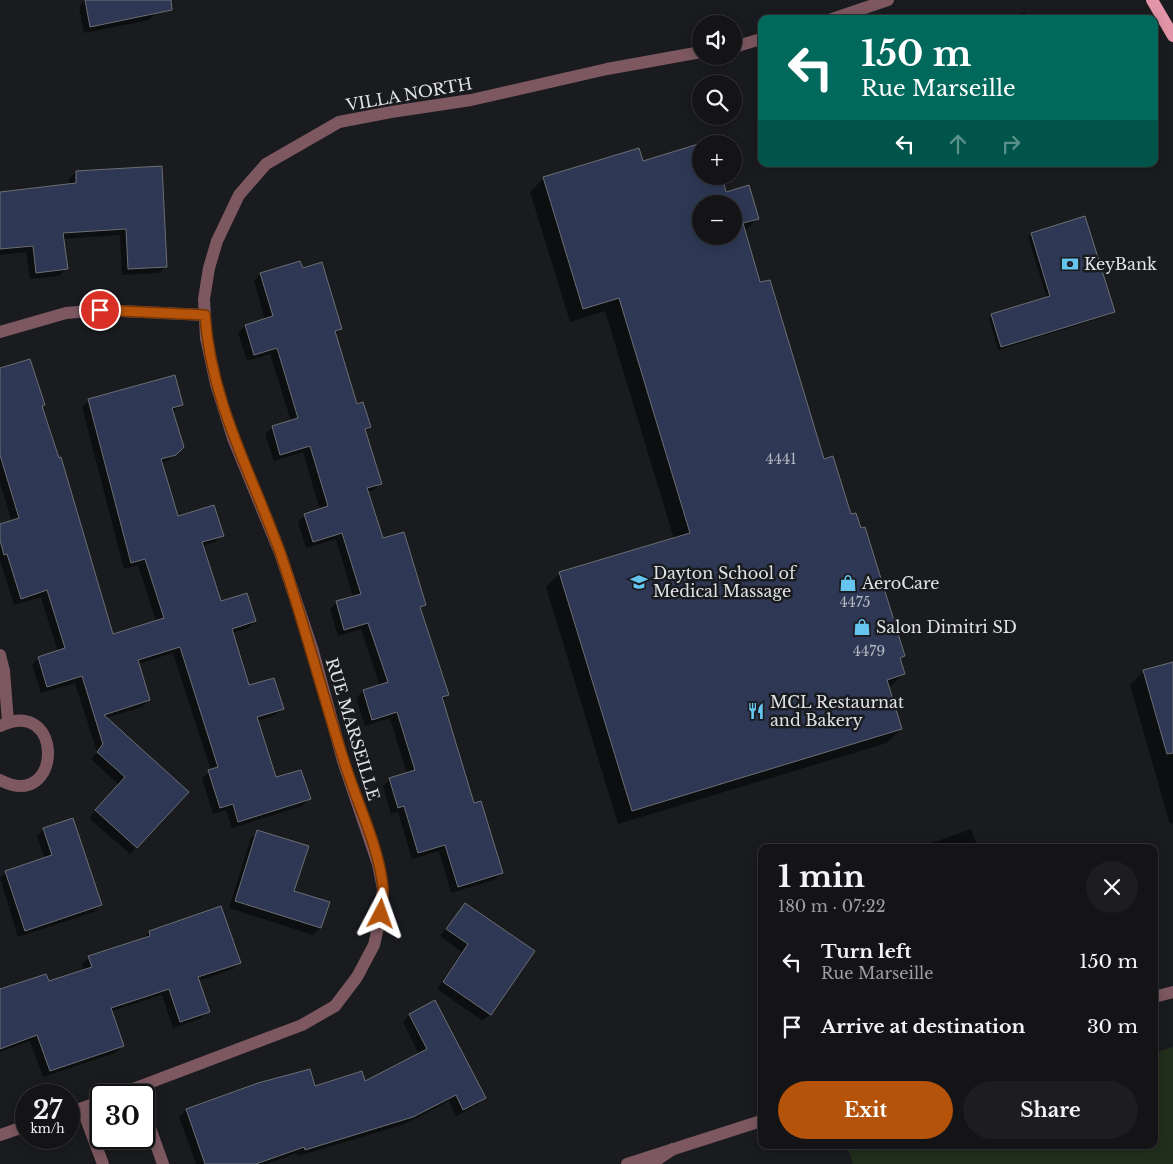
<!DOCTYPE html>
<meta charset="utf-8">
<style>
body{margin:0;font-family:"Libre Baskerville",serif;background:#1d1d20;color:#f1f3f6;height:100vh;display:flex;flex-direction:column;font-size:19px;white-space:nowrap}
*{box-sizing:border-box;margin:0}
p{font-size:16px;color:#9d9ea1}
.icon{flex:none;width:28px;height:28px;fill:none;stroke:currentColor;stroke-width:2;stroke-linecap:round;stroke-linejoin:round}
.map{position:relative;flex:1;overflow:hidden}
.sheet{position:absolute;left:758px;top:844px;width:400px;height:305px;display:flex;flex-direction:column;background:#141417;border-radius:10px;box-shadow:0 2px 12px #0003,0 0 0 1px #333336}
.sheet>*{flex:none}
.hud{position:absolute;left:758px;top:15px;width:400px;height:152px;border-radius:10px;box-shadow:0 2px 12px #0003,0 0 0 1px #333336;background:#00695c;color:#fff;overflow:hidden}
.controls{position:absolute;left:692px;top:15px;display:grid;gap:10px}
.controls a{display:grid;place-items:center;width:50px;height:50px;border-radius:50%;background:#141417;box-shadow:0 2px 12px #0003,0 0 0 1px #333336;font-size:25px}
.speed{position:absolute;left:15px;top:1084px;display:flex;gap:10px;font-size:25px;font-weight:700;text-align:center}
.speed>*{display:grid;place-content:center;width:65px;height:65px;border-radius:50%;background:#141417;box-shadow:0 2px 12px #0003,0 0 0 1px #333336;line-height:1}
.speed small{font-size:12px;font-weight:400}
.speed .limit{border:2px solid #111;border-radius:8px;background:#fff;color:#111}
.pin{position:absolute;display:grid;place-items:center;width:42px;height:42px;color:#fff;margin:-21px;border:2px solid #fff;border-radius:50%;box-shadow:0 1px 5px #0007}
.me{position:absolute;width:55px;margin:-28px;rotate:4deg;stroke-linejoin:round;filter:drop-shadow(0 0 4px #0008)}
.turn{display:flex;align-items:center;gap:18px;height:105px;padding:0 20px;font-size:22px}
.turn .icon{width:65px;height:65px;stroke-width:2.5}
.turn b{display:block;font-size:35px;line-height:42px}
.lanes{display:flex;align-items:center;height:48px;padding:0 20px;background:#0003;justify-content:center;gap:25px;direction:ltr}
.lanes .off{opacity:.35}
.round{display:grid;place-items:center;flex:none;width:52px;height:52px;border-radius:26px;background:#1d1d20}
.head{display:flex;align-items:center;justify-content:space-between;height:85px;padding:0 20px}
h1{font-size:30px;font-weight:700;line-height:38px}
.cta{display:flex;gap:10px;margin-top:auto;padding:10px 20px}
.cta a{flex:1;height:58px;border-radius:30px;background:#b45309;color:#fff;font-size:20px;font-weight:700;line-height:58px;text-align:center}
.cta a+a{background:#1d1d20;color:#f1f3f6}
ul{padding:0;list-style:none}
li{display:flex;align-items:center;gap:15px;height:65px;padding:0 20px}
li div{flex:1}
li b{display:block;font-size:19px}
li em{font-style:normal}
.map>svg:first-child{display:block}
</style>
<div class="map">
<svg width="1173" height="1164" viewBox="0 0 1173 1164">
<rect width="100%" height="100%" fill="#1a1b1f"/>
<!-- green -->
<path fill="#222e1c" d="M 1173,1047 L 1173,1164 L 853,1164 L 847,1146 L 1154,1145 L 1154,1053 Z"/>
<!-- shadow -->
<g fill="#0007" fill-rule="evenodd">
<path d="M 85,0 L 154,0 L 156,13 L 149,20 L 84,33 L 79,7 Z"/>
<path d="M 1025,12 L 1028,19 L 1005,19 Z"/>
<path d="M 701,144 L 701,176 L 758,218 L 744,232 L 759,284 L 823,460 L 850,516 L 903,656 L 899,660 L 904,674 L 888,688 L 901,729 L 887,743 L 618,824 L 546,587 L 560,573 L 674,539 L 605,311 L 570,322 L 530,192 L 544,178 L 642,162 ZM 701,204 L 734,204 L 734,236 L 701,236 Z"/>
<path d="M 76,172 L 166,266 L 159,273 L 122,275 L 120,235 L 63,239 L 66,269 L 59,276 L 30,279 L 26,252 L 0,255 L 0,193 L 70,185 L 69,179 Z"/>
<path d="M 1031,234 L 1113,312 L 1110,315 L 998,350 L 989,318 L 992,315 L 1047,298 L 1028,237 Z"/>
<path d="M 260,274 L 341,329 L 334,335 L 356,406 L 370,427 L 365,432 L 381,483 L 374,490 L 367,492 L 382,540 L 424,605 L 419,610 L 447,695 L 442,701 L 473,804 L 501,873 L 494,880 L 451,893 L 439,851 L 412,859 L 398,812 L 391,814 L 383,786 L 390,779 L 407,774 L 390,718 L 365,726 L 356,698 L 363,691 L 380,686 L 361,629 L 338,636 L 330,609 L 337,602 L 353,597 L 336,539 L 306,548 L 298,522 L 305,515 L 320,510 L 303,452 L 274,461 L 265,434 L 272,427 L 291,421 L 270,354 L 247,361 L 238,333 L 245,326 L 265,320 L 254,281 Z"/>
<path d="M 0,370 L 41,407 L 113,635 L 156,621 L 138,565 L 124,569 L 82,407 L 89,400 L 182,404 L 172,412 L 183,446 L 168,461 L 161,463 L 178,518 L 222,535 L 215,542 L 202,546 L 221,603 L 255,621 L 248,628 L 232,633 L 248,687 L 282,709 L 275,715 L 257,721 L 276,779 L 309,799 L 302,806 L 232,828 L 226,810 L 213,814 L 202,778 L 211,771 L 173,653 L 138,664 L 149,700 L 142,707 L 105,718 L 187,792 L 130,854 L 89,818 L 119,785 L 91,759 L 97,752 L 75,683 L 41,693 L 32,665 L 39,658 L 58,652 L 41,597 L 14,605 L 0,560 L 0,526 L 12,522 L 0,483 Z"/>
<path d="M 1173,663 L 1173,823 L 1170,824 L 1130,685 L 1143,672 Z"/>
<path d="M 44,829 L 101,905 L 94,912 L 18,937 L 0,878 L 6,872 L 45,859 L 37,836 Z"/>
<path d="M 971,829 L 978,848 L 917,848 Z"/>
<path d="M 258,831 L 293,891 L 328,903 L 320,928 L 313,935 L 229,908 L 251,838 Z"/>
<path d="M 465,904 L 490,1014 L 483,1021 L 437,989 L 462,952 L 440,936 Z"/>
<path d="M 150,932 L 239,962 L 233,969 L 198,981 L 208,1011 L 202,1018 L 173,1028 L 162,995 L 111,1011 L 122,1046 L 115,1053 L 43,1077 L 30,1041 L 0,1052 L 0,990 L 48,982 L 84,970 L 82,964 L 89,957 L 143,939 Z"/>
<path d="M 434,1002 L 484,1098 L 477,1105 L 456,1116 L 449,1101 L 405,1124 L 298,1156 L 297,1153 L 266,1164 L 196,1164 L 179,1117 L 186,1110 L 314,1087 L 364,1082 L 419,1054 L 403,1022 L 409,1015 Z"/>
</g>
<!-- building -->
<g fill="#2e3854" stroke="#6c6e73" fill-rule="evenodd">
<path d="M 85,0 L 171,0 L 172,10 L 90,27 Z"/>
<path d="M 708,141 L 709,144 L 701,144 L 701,176 L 722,176 L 726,192 L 749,185 L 759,219 L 743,223 L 760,282 L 770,280 L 824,459 L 833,456 L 851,514 L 856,513 L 861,528 L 865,527 L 905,656 L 900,658 L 905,674 L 887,680 L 902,729 L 632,811 L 559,572 L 690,533 L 619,298 L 583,309 L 543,177 L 639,148 L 643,161 ZM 701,204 L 734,204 L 734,236 L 701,236 Z"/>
<path d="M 162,166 L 167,267 L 128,269 L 126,229 L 63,233 L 68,269 L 36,273 L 33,246 L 0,249 L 0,192 L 76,183 L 76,171 Z"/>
<path d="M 1085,216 L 1115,312 L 1001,347 L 991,314 L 1050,296 L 1031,233 Z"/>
<path d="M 300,261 L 303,268 L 322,262 L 342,329 L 335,331 L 357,404 L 363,402 L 371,427 L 365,429 L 382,484 L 367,488 L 383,538 L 404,532 L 426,605 L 420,607 L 449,695 L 442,697 L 474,803 L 481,801 L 503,873 L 458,887 L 445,845 L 418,853 L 404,806 L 398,808 L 389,778 L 415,770 L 397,712 L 372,720 L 363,690 L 388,682 L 368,623 L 344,630 L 336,601 L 361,594 L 342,533 L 313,542 L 304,514 L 328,506 L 310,446 L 280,455 L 272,426 L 298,418 L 277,348 L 254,355 L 245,325 L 273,316 L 260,273 Z"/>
<path d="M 30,359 L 45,405 L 42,406 L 59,458 L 61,457 L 113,634 L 164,618 L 145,559 L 131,563 L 88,399 L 175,375 L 183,405 L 172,408 L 184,447 L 176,455 L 161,459 L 178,516 L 214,505 L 224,536 L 202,542 L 221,601 L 247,593 L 256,621 L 232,629 L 249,685 L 274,678 L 284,709 L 257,717 L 276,777 L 301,770 L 311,799 L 238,822 L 233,804 L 220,808 L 208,770 L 218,767 L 180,647 L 138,660 L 150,700 L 104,715 L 189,792 L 137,848 L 95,810 L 125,777 L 97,752 L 103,744 L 82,676 L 47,687 L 38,657 L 65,648 L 47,590 L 21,599 L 7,554 L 4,555 L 0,540 L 0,524 L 19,518 L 0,455 L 0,368 Z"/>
<path d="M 1173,662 L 1173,753 L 1167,754 L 1143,670 Z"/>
<path d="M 73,818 L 102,905 L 25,931 L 5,871 L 52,855 L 43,828 Z"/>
<path d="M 257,830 L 309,846 L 294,891 L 330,902 L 321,928 L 235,901 Z"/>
<path d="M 465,903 L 535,951 L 491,1015 L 443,982 L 468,944 L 446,929 Z"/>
<path d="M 221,906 L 241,963 L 198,977 L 210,1012 L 180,1022 L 169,989 L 111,1008 L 124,1046 L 50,1071 L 37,1035 L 0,1049 L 0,989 L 46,974 L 49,981 L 92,967 L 88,956 L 150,936 L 149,931 Z"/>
<path d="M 435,1000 L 486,1098 L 463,1110 L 456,1095 L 413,1117 L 305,1150 L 304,1147 L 256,1164 L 205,1164 L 186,1109 L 258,1083 L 310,1069 L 315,1086 L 362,1071 L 365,1081 L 427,1049 L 409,1014 Z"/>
</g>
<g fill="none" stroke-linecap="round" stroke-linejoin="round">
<!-- minor -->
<g stroke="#7d5861" stroke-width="12">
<path d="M 832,19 L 888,0"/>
<path d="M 734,47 L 761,39"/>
<path d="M 0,332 L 66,313 L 100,310 L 205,315"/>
<path d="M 0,655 L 4,671 L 8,722"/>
<path d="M 0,726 C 65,695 63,813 0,780"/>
<path d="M 1154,997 L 1173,992"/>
<path d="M 117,1095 L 302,1025 L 335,1006 L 357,977 L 374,945 L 381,914 L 383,889 L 378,864 L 343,761 L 313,651 L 280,553 L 233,438 L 216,384 L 206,338 L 204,299 L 209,268 L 217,241 L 239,195 L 266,164 L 339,122 L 391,112 L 471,100 L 607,69 L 701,52"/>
<path d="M 82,1108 L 103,1164"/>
<path d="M 144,1111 L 163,1164"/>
<path d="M 69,1113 L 101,1101"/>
<path d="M 0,1135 L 26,1126"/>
<path d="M 627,1164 L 761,1121"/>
</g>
<!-- tertiary -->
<path stroke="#7d5861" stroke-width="12" d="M 651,1164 L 673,1149"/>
<!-- primary -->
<path stroke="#e295a7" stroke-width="12" d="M 1152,0 L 1173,36"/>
</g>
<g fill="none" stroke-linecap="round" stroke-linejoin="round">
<!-- route casing -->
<g stroke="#753606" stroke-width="12">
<path id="route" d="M 100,310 L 205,315 C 211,403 252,474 281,555 C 304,623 322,693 344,761 C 356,801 379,846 383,888 C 383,896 382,906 381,914"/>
</g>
<!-- route -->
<use href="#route" stroke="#b45309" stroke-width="9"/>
</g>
<!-- icons -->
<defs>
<g id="bank-bare" transform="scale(1.35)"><path d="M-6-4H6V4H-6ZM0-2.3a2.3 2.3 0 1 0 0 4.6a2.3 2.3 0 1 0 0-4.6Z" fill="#65c5ee" stroke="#1a1b1f" stroke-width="2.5" paint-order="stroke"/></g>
<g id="school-bare" transform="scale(1.35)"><path d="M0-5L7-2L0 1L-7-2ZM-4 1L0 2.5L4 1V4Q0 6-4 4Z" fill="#65c5ee" stroke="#1a1b1f" stroke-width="2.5" paint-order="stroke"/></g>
<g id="shop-bare" transform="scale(1.35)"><path d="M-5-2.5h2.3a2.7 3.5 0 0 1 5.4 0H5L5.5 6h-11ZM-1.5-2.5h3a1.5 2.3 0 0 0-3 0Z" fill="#65c5ee" stroke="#1a1b1f" stroke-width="2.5" paint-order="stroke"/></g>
<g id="restaurant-bare" transform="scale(1.35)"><path d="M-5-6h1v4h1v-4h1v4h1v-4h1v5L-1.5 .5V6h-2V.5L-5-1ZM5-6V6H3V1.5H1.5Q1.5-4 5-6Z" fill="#65c5ee" stroke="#1a1b1f" stroke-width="2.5" paint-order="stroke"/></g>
</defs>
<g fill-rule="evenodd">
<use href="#bank-bare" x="1070" y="264"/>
<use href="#school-bare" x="639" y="582"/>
<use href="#shop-bare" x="848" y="583"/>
<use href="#shop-bare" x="862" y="627"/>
<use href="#restaurant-bare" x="756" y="711"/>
</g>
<g text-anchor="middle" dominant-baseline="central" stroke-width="5" stroke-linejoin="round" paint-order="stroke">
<!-- number labels -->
<g font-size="14" fill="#b4b8c1">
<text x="781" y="459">4441</text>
<text x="855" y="602">4475</text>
<text x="869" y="651">4479</text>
</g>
<!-- street labels -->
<g font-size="16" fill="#e1e2e5" stroke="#1a1b1f">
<text transform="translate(409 94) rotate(-10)">VILLA NORTH</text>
<text transform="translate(353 729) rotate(73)">RUE MARSEILLE</text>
</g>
<!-- poi labels -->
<g font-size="16" fill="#e1e2e5" stroke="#1a1b1f" text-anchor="start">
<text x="1084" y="264">KeyBank</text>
<text x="653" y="573">Dayton School of<tspan x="653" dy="18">Medical Massage</tspan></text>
<text x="862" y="583">AeroCare</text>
<text x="876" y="627">Salon Dimitri SD</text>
<text x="770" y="702">MCL Restaurnat<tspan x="770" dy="18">and Bakery</tspan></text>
</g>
</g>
</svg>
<div class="controls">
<a><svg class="icon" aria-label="sound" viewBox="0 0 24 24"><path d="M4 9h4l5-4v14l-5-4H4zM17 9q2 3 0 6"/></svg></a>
<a><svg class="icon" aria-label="search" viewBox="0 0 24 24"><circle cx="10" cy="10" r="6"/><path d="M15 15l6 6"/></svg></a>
<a>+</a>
<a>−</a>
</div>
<div class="speed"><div>27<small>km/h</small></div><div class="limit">30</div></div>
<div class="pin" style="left:100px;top:310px;background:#d93025"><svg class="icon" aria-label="arrive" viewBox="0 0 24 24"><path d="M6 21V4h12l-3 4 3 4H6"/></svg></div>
<svg class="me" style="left:381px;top:914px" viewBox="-20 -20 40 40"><path d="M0-17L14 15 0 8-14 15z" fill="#b45309" stroke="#fff" stroke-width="4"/></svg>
<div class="hud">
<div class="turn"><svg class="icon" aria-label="left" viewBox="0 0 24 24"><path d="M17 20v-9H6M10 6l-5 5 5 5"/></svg><div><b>150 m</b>Rue Marseille</div></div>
<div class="lanes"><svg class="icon" aria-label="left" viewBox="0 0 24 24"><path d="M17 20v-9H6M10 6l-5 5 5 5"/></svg><svg class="icon off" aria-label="ahead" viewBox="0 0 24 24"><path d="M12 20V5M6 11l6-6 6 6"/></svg><svg class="icon off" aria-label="right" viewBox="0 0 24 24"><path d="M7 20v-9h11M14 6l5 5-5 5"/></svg></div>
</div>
<section class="sheet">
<div class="head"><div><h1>1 min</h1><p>180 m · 07:22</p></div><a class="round"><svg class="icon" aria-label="close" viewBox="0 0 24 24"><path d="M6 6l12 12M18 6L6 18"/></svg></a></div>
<ul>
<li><svg class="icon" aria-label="left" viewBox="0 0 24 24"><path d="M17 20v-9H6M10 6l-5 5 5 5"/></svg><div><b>Turn left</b><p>Rue Marseille</p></div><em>150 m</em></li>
<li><svg class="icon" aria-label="arrive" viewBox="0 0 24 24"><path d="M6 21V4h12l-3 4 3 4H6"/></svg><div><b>Arrive at destination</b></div><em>30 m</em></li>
</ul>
<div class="cta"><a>Exit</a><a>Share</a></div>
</section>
</div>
